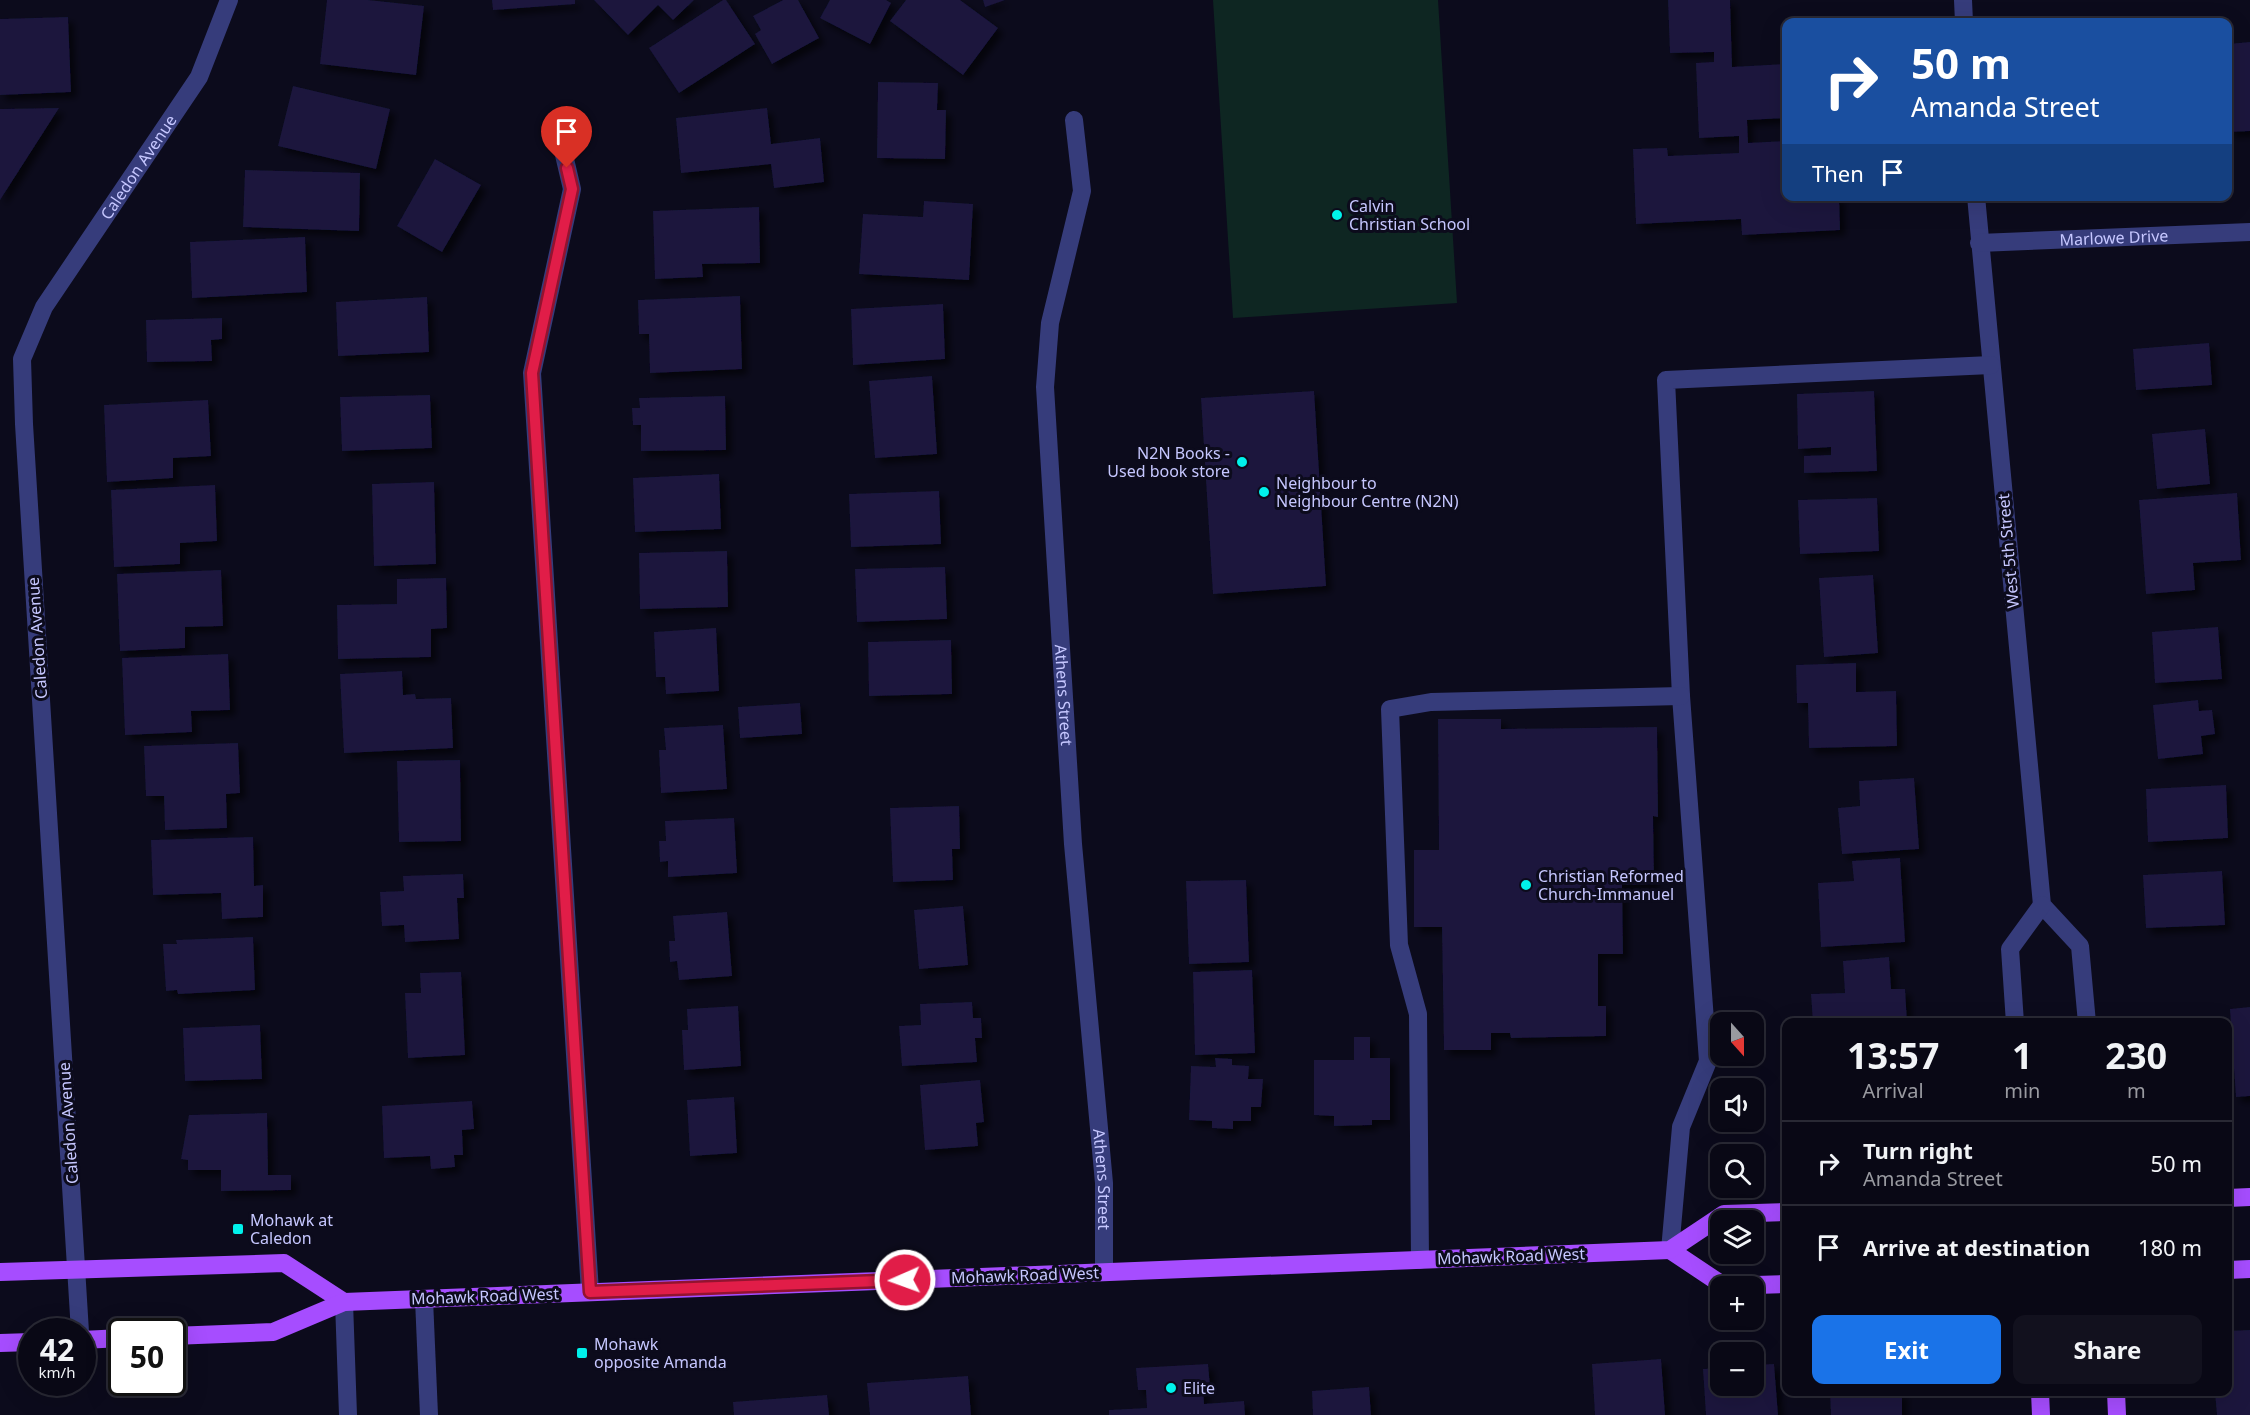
<!DOCTYPE html>
<meta charset="utf-8">
<style>
body{margin:0;font-family:"Noto Sans",sans-serif;background:#12111e;color:#f1f3f6;height:100vh;display:flex;flex-direction:column;font-size:22px;white-space:nowrap}
*{box-sizing:border-box;margin:0}
p{font-size:20px;color:#999aa0}
.icon{flex:none;width:33px;height:33px;fill:none;stroke:currentColor;stroke-width:2;stroke-linecap:round;stroke-linejoin:round}
.map{position:relative;flex:1;overflow:hidden}
.drawer{position:absolute;left:1782px;top:1018px;width:450px;height:378px;display:flex;flex-direction:column;background:#090815;border-radius:12px;box-shadow:0 6px 24px #0002,0 0 0 2px #292934}
.drawer>*{flex:none}
.guide{position:absolute;left:1782px;top:18px;width:450px;height:183px;border-radius:12px;box-shadow:0 6px 24px #0002,0 0 0 2px #292934;background:#1a4fa0;color:#fff;overflow:hidden}
.needle{width:39px;rotate:159deg}
.controls{position:absolute;left:1710px;top:1012px;display:grid;gap:12px}
.controls a{display:grid;place-items:center;width:54px;height:54px;border-radius:12px;background:#090815;box-shadow:0 6px 24px #0002,0 0 0 2px #292934;font-size:30px}
.speed{position:absolute;left:18px;top:1318px;display:flex;gap:12px;font-size:30px;font-weight:700;text-align:center}
.speed>*{display:grid;place-content:center;width:78px;height:78px;border-radius:50%;background:#090815;box-shadow:0 6px 24px #0002,0 0 0 2px #292934;line-height:1}
.speed small{font-size:15px;font-weight:400}
.speed .limit{border:3px solid #111;border-radius:9px;background:#fff;color:#111}
.pin{position:absolute;display:grid;place-items:center;width:51px;height:51px;color:#fff;margin:-62px -26px;border-radius:50% 50% 50% 0;rotate:-45deg;box-shadow:0 0 6px #0007}
.pin .icon{rotate:45deg}
.me{position:absolute;width:66px;margin:-33px;rotate:268deg;stroke-linejoin:round;filter:drop-shadow(0 0 4px #0008)}
.turn{display:flex;align-items:center;gap:21px;height:126px;padding:0 30px;font-size:27px}
.turn .icon{width:78px;height:78px;stroke-width:2.5}
.turn b{display:block;font-size:42px;line-height:51px}
.then{display:flex;align-items:center;height:57px;padding:0 30px;background:#0003;gap:12px;font-size:22px}
.eta{display:flex;justify-content:space-evenly;align-items:center;height:102px;text-align:center}
.eta b{font-size:36px;font-weight:700;line-height:42px}
.button{display:flex;gap:12px;margin-top:auto;padding:12px 30px}
.button a{flex:1;height:69px;border-radius:12px;background:#1a73e8;color:#fff;font-size:24px;font-weight:700;line-height:69px;text-align:center}
.button a+a{background:#12111e;color:#f1f3f6}
ul{padding:0;list-style:none}
li{display:flex;align-items:center;gap:18px;height:84px;padding:0 30px;border-top:2px solid #292934}
li div{flex:1}
li b{display:block;font-size:22px}
li em{font-style:normal}
.map>svg:first-child{display:block}
</style>
<div class="map">
<svg width="2250" height="1415" viewBox="0 0 2250 1415">
<defs>
<filter id="shadow"><feDropShadow dx="5.5" dy="5.5" stdDeviation="3" flood-color="#0009"/></filter>
</defs>
<rect width="100%" height="100%" fill="#0c0b1c"/>
<!-- green -->
<path fill="#0e2622" d="M 1213,0 L 1438,0 L 1457,303 L 1233,318 Z"/>
<!-- building -->
<g fill="#1a173d" filter="url(#shadow)">
<path d="M 327,0 L 368,0 L 424,6 L 416,75 L 320,64 Z"/>
<path d="M 492,0 L 575,0 L 575,4 L 493,10 Z"/>
<path d="M 594,0 L 694,0 L 673,20 L 658,5 L 628,35 Z"/>
<path d="M 723,0 L 726,0 L 755,44 L 679,93 L 649,48 Z"/>
<path d="M 783,0 L 798,0 L 819,38 L 772,64 L 755,34 L 761,30 L 753,16 Z"/>
<path d="M 830,0 L 886,0 L 891,3 L 870,44 L 820,18 Z"/>
<path d="M 906,0 L 960,0 L 998,28 L 963,75 L 890,21 Z"/>
<path d="M 983,0 L 1005,0 L 985,7 Z"/>
<path d="M 1668,0 L 1730,0 L 1732,67 L 1786,64 L 1786,118 L 1747,120 L 1748,143 L 1786,141 L 1786,196 L 1839,196 L 1840,230 L 1742,235 L 1741,219 L 1636,224 L 1633,149 L 1667,148 L 1668,156 L 1739,153 L 1739,136 L 1699,138 L 1696,63 L 1714,62 L 1714,52 L 1670,53 Z"/>
<path d="M 68,17 L 71,92 L 0,95 L 0,19 Z"/>
<path d="M 2250,42 L 2250,131 L 2229,132 L 2228,44 Z"/>
<path d="M 878,82 L 938,83 L 937,110 L 946,110 L 945,159 L 877,158 Z"/>
<path d="M 293,86 L 390,109 L 376,169 L 278,146 Z"/>
<path d="M 59,108 L 0,200 L 0,109 Z"/>
<path d="M 767,108 L 771,144 L 820,138 L 824,182 L 774,188 L 771,164 L 681,173 L 676,118 Z"/>
<path d="M 435,159 L 481,185 L 442,252 L 397,226 Z"/>
<path d="M 245,170 L 360,173 L 359,231 L 243,227 Z"/>
<path d="M 924,201 L 973,204 L 969,280 L 859,274 L 863,214 L 923,217 Z"/>
<path d="M 759,207 L 760,263 L 702,264 L 703,277 L 655,279 L 653,211 Z"/>
<path d="M 305,237 L 307,292 L 192,298 L 190,242 Z"/>
<path d="M 740,296 L 742,369 L 650,373 L 649,334 L 639,334 L 638,300 Z"/>
<path d="M 427,297 L 429,352 L 338,356 L 336,302 Z"/>
<path d="M 943,304 L 945,359 L 853,365 L 851,309 Z"/>
<path d="M 222,318 L 222,339 L 211,340 L 212,361 L 147,362 L 146,320 Z"/>
<path d="M 2209,343 L 2212,385 L 2136,390 L 2133,349 Z"/>
<path d="M 932,376 L 937,454 L 875,458 L 869,381 Z"/>
<path d="M 1314,391 L 1326,586 L 1213,594 L 1201,398 Z"/>
<path d="M 1874,391 L 1877,471 L 1804,473 L 1804,456 L 1831,455 L 1831,447 L 1798,449 L 1797,394 Z"/>
<path d="M 430,395 L 432,448 L 342,451 L 340,397 Z"/>
<path d="M 725,396 L 726,450 L 641,451 L 641,425 L 633,425 L 632,408 L 640,408 L 639,398 Z"/>
<path d="M 208,400 L 211,456 L 173,458 L 173,478 L 107,482 L 104,405 Z"/>
<path d="M 2205,429 L 2210,484 L 2157,489 L 2152,434 Z"/>
<path d="M 719,474 L 721,529 L 635,532 L 633,478 Z"/>
<path d="M 434,482 L 436,564 L 374,566 L 372,484 Z"/>
<path d="M 215,485 L 217,541 L 180,543 L 180,564 L 114,567 L 111,490 Z"/>
<path d="M 939,491 L 941,544 L 851,547 L 849,494 Z"/>
<path d="M 2237,493 L 2241,560 L 2193,563 L 2195,590 L 2146,594 L 2139,500 Z"/>
<path d="M 1877,498 L 1879,551 L 1800,554 L 1798,500 Z"/>
<path d="M 727,551 L 728,607 L 640,609 L 639,553 Z"/>
<path d="M 945,567 L 947,619 L 857,622 L 855,569 Z"/>
<path d="M 221,570 L 223,626 L 185,627 L 185,648 L 120,651 L 117,574 Z"/>
<path d="M 1873,575 L 1878,653 L 1824,657 L 1819,578 Z"/>
<path d="M 446,578 L 447,628 L 431,629 L 431,657 L 338,659 L 337,605 L 397,604 L 397,579 Z"/>
<path d="M 2218,627 L 2222,679 L 2155,683 L 2152,632 Z"/>
<path d="M 716,628 L 719,691 L 666,694 L 665,677 L 656,677 L 654,632 Z"/>
<path d="M 951,640 L 952,694 L 869,696 L 868,642 Z"/>
<path d="M 228,654 L 230,710 L 191,711 L 192,732 L 125,735 L 122,658 Z"/>
<path d="M 1856,663 L 1856,692 L 1896,691 L 1897,746 L 1809,748 L 1808,703 L 1797,703 L 1796,665 Z"/>
<path d="M 402,671 L 403,695 L 415,694 L 416,699 L 451,698 L 453,748 L 344,753 L 340,674 Z"/>
<path d="M 2198,700 L 2199,711 L 2212,710 L 2215,734 L 2201,736 L 2203,754 L 2158,759 L 2153,705 Z"/>
<path d="M 800,703 L 802,734 L 740,738 L 738,707 Z"/>
<path d="M 1438,719 L 1501,719 L 1501,729 L 1657,727 L 1658,817 L 1653,816 L 1654,884 L 1622,885 L 1623,954 L 1598,954 L 1598,1006 L 1606,1006 L 1606,1036 L 1511,1038 L 1510,1033 L 1491,1033 L 1491,1050 L 1444,1050 L 1442,927 L 1414,927 L 1414,850 L 1439,850 Z"/>
<path d="M 723,725 L 727,789 L 661,793 L 659,750 L 666,750 L 664,728 Z"/>
<path d="M 238,743 L 240,793 L 226,794 L 227,828 L 165,830 L 164,796 L 146,796 L 144,746 Z"/>
<path d="M 460,760 L 461,841 L 399,842 L 397,761 Z"/>
<path d="M 1914,778 L 1919,849 L 1842,854 L 1838,808 L 1860,806 L 1859,781 Z"/>
<path d="M 2226,785 L 2228,838 L 2148,842 L 2146,789 Z"/>
<path d="M 959,806 L 960,849 L 952,849 L 953,880 L 893,882 L 890,808 Z"/>
<path d="M 734,818 L 737,873 L 668,877 L 668,861 L 660,862 L 659,841 L 666,841 L 665,821 Z"/>
<path d="M 253,837 L 254,886 L 263,885 L 263,917 L 222,919 L 221,893 L 153,895 L 151,840 Z"/>
<path d="M 1900,858 L 1905,942 L 1821,947 L 1818,883 L 1854,881 L 1852,861 Z"/>
<path d="M 2222,871 L 2225,925 L 2146,928 L 2143,875 Z"/>
<path d="M 463,874 L 464,898 L 457,898 L 459,939 L 405,942 L 404,925 L 382,926 L 380,892 L 404,891 L 403,876 Z"/>
<path d="M 1246,880 L 1249,962 L 1189,964 L 1186,881 Z"/>
<path d="M 963,906 L 968,965 L 919,969 L 914,910 Z"/>
<path d="M 727,912 L 732,976 L 679,980 L 677,961 L 670,962 L 669,941 L 675,941 L 673,916 Z"/>
<path d="M 253,937 L 255,990 L 178,994 L 177,990 L 166,991 L 163,944 L 177,944 L 176,940 Z"/>
<path d="M 1889,957 L 1891,989 L 1905,989 L 1907,1023 L 1813,1023 L 1811,994 L 1845,993 L 1843,961 Z"/>
<path d="M 1252,970 L 1255,1053 L 1195,1055 L 1193,972 Z"/>
<path d="M 461,972 L 465,1055 L 408,1058 L 405,993 L 421,993 L 420,973 Z"/>
<path d="M 972,1002 L 973,1018 L 981,1018 L 982,1038 L 975,1038 L 977,1062 L 902,1066 L 899,1026 L 921,1025 L 920,1004 Z"/>
<path d="M 738,1006 L 741,1066 L 684,1070 L 682,1030 L 688,1030 L 687,1009 Z"/>
<path d="M 2250,1007 L 2250,1096 L 2236,1097 L 2230,1009 Z"/>
<path d="M 260,1025 L 262,1079 L 185,1081 L 183,1028 Z"/>
<path d="M 1354,1037 L 1370,1037 L 1370,1058 L 1390,1058 L 1390,1120 L 1372,1120 L 1372,1125 L 1334,1126 L 1334,1116 L 1314,1115 L 1314,1060 L 1354,1060 Z"/>
<path d="M 1215,1058 L 1232,1059 L 1232,1065 L 1249,1066 L 1248,1079 L 1263,1079 L 1261,1107 L 1251,1107 L 1251,1121 L 1233,1121 L 1233,1129 L 1212,1128 L 1212,1121 L 1189,1120 L 1191,1066 L 1216,1067 Z"/>
<path d="M 980,1080 L 984,1122 L 976,1123 L 978,1146 L 925,1150 L 920,1085 Z"/>
<path d="M 734,1097 L 737,1153 L 690,1156 L 687,1100 Z"/>
<path d="M 472,1101 L 474,1129 L 462,1130 L 463,1155 L 454,1155 L 455,1167 L 431,1169 L 430,1156 L 384,1158 L 382,1106 Z"/>
<path d="M 267,1113 L 268,1175 L 291,1175 L 291,1190 L 221,1191 L 221,1170 L 188,1170 L 188,1160 L 181,1159 L 189,1115 Z"/>
<path d="M 2250,1330 L 2250,1415 L 2217,1415 L 2215,1392 L 2228,1392 L 2228,1331 Z"/>
<path d="M 1661,1359 L 1665,1415 L 1595,1415 L 1592,1364 Z"/>
<path d="M 1208,1364 L 1210,1387 L 1203,1387 L 1204,1404 L 1244,1401 L 1245,1415 L 1109,1415 L 1109,1410 L 1147,1408 L 1146,1390 L 1138,1390 L 1136,1368 Z"/>
<path d="M 1774,1364 L 1778,1415 L 1706,1415 L 1703,1369 L 1720,1368 L 1720,1386 L 1754,1386 L 1754,1365 Z"/>
<path d="M 968,1376 L 971,1415 L 870,1415 L 867,1383 Z"/>
<path d="M 1369,1387 L 1371,1415 L 1313,1415 L 1312,1391 Z"/>
<path d="M 1830,1392 L 1902,1392 L 1902,1415 L 1831,1415 Z"/>
<path d="M 827,1395 L 829,1415 L 734,1415 L 733,1402 Z"/>
</g>
<g fill="none" stroke-linecap="round" stroke-linejoin="round">
<!-- minor -->
<g stroke="#363c7b" stroke-width="18">
<path d="M 1963,0 L 1964,22"/>
<path id="s1" d="M 1074,120 L 1082,191 L 1050,323 L 1045,387 L 1073,844 L 1104,1183 L 1104,1272"/>
<path d="M 557,125 L 572,189 L 532,373 L 590,1292"/>
<path d="M 1976,196 L 2042,905 L 2080,946 L 2087,1023"/>
<path id="s2" d="M 1979,243 L 2250,232"/>
<path d="M 2015,1023 L 2010,949 L 2042,905"/>
<path d="M 1670,1250 L 1681,1127 L 1708,1061 L 1681,696 L 1666,380 L 1991,365"/>
<path d="M 1420,1260 L 1418,1014 L 1399,945 L 1390,709 L 1431,702 L 1681,696"/>
<path d="M 424,1299 L 429,1415"/>
<path d="M 344,1302 L 348,1415"/>
<path id="s3" d="M 80,1332 L 24,424 L 22,359 L 44,307 L 199,77 L 229,0"/>
</g>
<!-- major -->
<g stroke="#a64dff" stroke-width="18">
<path d="M 2228,1198 L 2250,1197"/>
<path d="M 1670,1250 L 1724,1286 L 1786,1284"/>
<path d="M 2228,1270 L 2250,1269"/>
<path d="M 0,1272 L 284,1263 L 344,1302"/>
<path d="M 172,1336 L 273,1332 L 344,1302 L 1670,1250 L 1724,1214 L 1786,1212"/>
<path d="M 82,1340 L 122,1338"/>
<path d="M 0,1343 L 32,1342"/>
<path d="M 2040,1392 L 2041,1415"/>
<path d="M 2116,1392 L 2117,1415"/>
</g>
</g>
<g fill="none" stroke-linecap="round" stroke-linejoin="round">
<!-- route casing -->
<g stroke="#92132f" stroke-width="15">
<path id="route" d="M 567,168 L 572,189 L 532,373 L 590,1292 L 905,1280"/>
</g>
<!-- route -->
<use href="#route" stroke="#e11d48" stroke-width="10"/>
</g>
<!-- markers -->
<g fill="#00f1eb" stroke="#0c0b1c" stroke-width="2">
<circle cx="1337" cy="215" r="6"/>
<circle cx="1242" cy="462" r="6"/>
<circle cx="1264" cy="492" r="6"/>
<circle cx="1526" cy="885" r="6"/>
<rect x="232" y="1223" width="12" height="12" rx="3"/>
<rect x="576" y="1347" width="12" height="12" rx="3"/>
<circle cx="1171" cy="1388" r="6"/>
</g>
<g text-anchor="middle" dominant-baseline="central" stroke-width="6" stroke-linejoin="round" paint-order="stroke">
<!-- street labels -->
<g font-size="16" fill="#c6c7ff" stroke="#0c0b1c">
<text stroke="none"><textPath href="#s3" startOffset="1200">Caledon Avenue</textPath></text>
<text stroke="none"><textPath href="#s2" startOffset="135">Marlowe Drive</textPath></text>
<text transform="translate(2008 551) rotate(-95)">West 5th Street</text>
<text transform="translate(37 638) rotate(-94)">Caledon Avenue</text>
<text stroke="none"><textPath href="#s1" startOffset="580">Athens Street</textPath></text>
<text transform="translate(68 1123) rotate(-94)">Caledon Avenue</text>
<text stroke="none"><textPath href="#s1" startOffset="1066">Athens Street</textPath></text>
<text transform="translate(1511 1256) rotate(-2)">Mohawk Road West</text>
<text transform="translate(1025 1275) rotate(-2)">Mohawk Road West</text>
<text transform="translate(485 1296) rotate(-2)">Mohawk Road West</text>
</g>
<!-- poi labels -->
<g font-size="16" fill="#c6c7ff" stroke="#0c0b1c" text-anchor="start">
<text x="1349" y="206">Calvin<tspan x="1349" dy="18">Christian School</tspan></text>
<text x="1230" y="453" text-anchor="end">N2N Books -<tspan x="1230" dy="18">Used book store</tspan></text>
<text x="1276" y="483">Neighbour to<tspan x="1276" dy="18">Neighbour Centre (N2N)</tspan></text>
<text x="1538" y="876">Christian Reformed<tspan x="1538" dy="18">Church-Immanuel</tspan></text>
<text x="250" y="1220">Mohawk at<tspan x="250" dy="18">Caledon</tspan></text>
<text x="594" y="1344">Mohawk<tspan x="594" dy="18">opposite Amanda</tspan></text>
<text x="1183" y="1388">Elite</text>
</g>
</g>
</svg>
<div class="controls">
<a><svg class="needle" viewBox="-14 -14 28 28"><path d="M0-13l5 13h-10z" fill="#e53935"/><path d="M0 13l5-13h-10z" fill="#999aa0"/></svg></a>
<a><svg class="icon" aria-label="sound" viewBox="0 0 24 24"><path d="M4 9h4l5-4v14l-5-4H4zM17 9q2 3 0 6"/></svg></a>
<a><svg class="icon" aria-label="search" viewBox="0 0 24 24"><circle cx="10" cy="10" r="6"/><path d="M15 15l6 6"/></svg></a>
<a><svg class="icon" aria-label="layers" viewBox="0 0 24 24"><path d="M12 4l9 5-9 5-9-5zM3 14l9 5 9-5"/></svg></a>
<a>+</a>
<a>−</a>
</div>
<div class="speed"><div>42<small>km/h</small></div><div class="limit">50</div></div>
<div class="pin" style="left:567px;top:168px;background:#d93025"><svg class="icon" aria-label="arrive" viewBox="0 0 24 24"><path d="M6 21V4h12l-3 4 3 4H6"/></svg></div>
<svg class="me" style="left:905px;top:1280px" viewBox="-20 -20 40 40"><circle r="17" fill="#e11d48" stroke="#fff" stroke-width="3"/><path d="M0-11L8 9 0 5-8 9z" fill="#fff"/></svg>
<div class="guide">
<div class="turn"><svg class="icon" aria-label="right" viewBox="0 0 24 24"><path d="M7 20v-9h11M14 6l5 5-5 5"/></svg><div><b>50 m</b>Amanda Street</div></div>
<div class="then">Then<svg class="icon" aria-label="arrive" viewBox="0 0 24 24"><path d="M6 21V4h12l-3 4 3 4H6"/></svg></div>
</div>
<section class="drawer">
<div class="eta">
<div><b>13:57</b><p>Arrival</p></div>
<div><b>1</b><p>min</p></div>
<div><b>230</b><p>m</p></div>
</div>
<ul>
<li><svg class="icon" aria-label="right" viewBox="0 0 24 24"><path d="M7 20v-9h11M14 6l5 5-5 5"/></svg><div><b>Turn right</b><p>Amanda Street</p></div><em>50 m</em></li>
<li><svg class="icon" aria-label="arrive" viewBox="0 0 24 24"><path d="M6 21V4h12l-3 4 3 4H6"/></svg><div><b>Arrive at destination</b></div><em>180 m</em></li>
</ul>
<div class="button"><a>Exit</a><a>Share</a></div>
</section>
</div>
